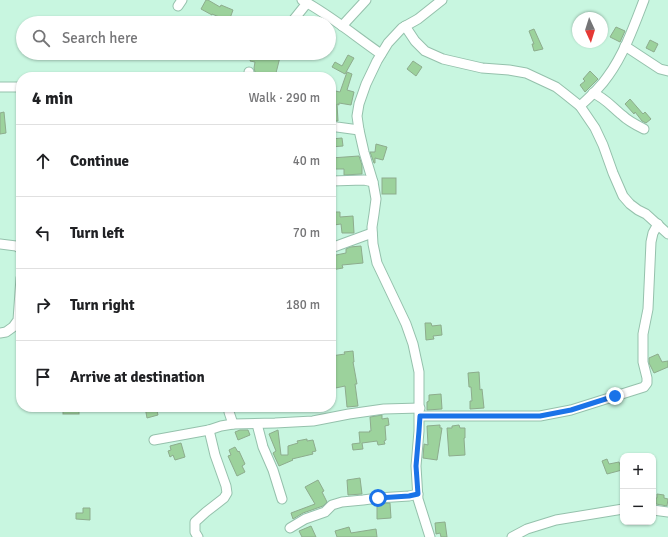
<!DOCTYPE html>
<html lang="en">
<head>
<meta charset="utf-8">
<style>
  :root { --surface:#fff; --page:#f6f6f6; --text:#202124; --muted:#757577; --line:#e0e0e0 }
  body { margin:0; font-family:Signika,sans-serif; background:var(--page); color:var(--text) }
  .controls { position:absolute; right:12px; bottom:12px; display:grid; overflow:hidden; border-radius:8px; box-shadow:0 1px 3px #0004 }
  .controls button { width:36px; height:36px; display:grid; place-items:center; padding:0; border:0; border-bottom:1px solid var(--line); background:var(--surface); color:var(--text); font:20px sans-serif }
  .compass { position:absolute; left:572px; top:12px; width:36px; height:36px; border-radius:50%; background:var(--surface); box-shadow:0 1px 3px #0004; rotate:176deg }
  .stop { position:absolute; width:12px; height:12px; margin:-9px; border:3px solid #1a73e8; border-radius:50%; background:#fff }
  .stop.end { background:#1a73e8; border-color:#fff; box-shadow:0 1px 4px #0008 }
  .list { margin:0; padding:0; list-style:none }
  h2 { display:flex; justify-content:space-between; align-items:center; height:52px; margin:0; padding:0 16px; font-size:17px }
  h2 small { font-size:13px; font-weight:400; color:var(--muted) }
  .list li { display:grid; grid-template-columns:26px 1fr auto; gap:12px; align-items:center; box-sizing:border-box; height:72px; padding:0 16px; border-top:1px solid var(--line) }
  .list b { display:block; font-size:15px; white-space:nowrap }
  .list em { font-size:13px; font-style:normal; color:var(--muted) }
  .icon { flex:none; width:22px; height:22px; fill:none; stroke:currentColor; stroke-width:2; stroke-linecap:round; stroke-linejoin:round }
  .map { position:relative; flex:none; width:668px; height:537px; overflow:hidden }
  .search { position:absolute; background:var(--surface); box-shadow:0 1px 3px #0004; left:16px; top:16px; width:320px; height:44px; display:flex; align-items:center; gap:10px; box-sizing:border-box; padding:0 14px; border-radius:22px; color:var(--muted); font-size:15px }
  .panel { position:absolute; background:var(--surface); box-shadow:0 1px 3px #0004; left:16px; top:72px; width:320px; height:340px; border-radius:16px }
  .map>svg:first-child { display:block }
  .building { fill:#9cd29c; stroke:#8dac8d }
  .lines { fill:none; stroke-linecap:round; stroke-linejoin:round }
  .minor-casing { stroke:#95c1ac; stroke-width:11 }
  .minor { stroke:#fff; stroke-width:9 }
  .route { stroke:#1a73e8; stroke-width:5 }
</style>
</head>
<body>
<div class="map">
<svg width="668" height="537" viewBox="0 0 668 537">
  <rect width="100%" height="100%" fill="#c8f6e0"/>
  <g class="building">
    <polygon points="206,0 208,0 220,7 221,5 233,10 229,21 212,14 212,15 201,9"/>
    <polygon points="616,27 625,31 620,42 610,37"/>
    <polygon points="534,29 543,49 534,51 532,44 534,44 529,31"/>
    <polygon points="650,40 658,44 654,52 646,48"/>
    <polygon points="253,53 281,53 275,77 255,77 255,72 254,68 255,62 250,61"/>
    <polygon points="348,55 354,58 345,74 332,67 335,62 342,66"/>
    <polygon points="413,61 422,67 416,76 407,69"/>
    <polygon points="590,71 598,79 585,92 580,85 585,81 583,79"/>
    <polygon points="347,72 352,74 347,90 354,92 351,105 339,103 339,105 337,104 338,121 331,120 331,90 340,92"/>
    <polygon points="630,99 643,114 645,112 651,119 646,123 642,121 635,112 634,114 625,104"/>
    <polygon points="4,112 6,133 0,134 0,113"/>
    <polygon points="342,138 343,146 331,147 331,139"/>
    <polygon points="376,144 387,147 383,160 375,158 375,163 374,163 370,152 375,152"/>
    <polygon points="359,156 362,165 362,174 344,175 344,169 331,169 331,158"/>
    <rect x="382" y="178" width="14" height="16"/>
    <polygon points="334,212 340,212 340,217 353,216 354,233 342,233 341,224 334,225"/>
    <polygon points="361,246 363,263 342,265 343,268 331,270 331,256 346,253 346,249 350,247"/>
    <polygon points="425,323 431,323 432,326 441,325 442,335 433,336 434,339 426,340"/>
    <polygon points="353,351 354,362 353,362 357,384 355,384 358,406 347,407 345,386 331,389 331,356 345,354 344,352"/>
    <polygon points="658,354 662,362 668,361 668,367 654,373 649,363 649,358"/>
    <polygon points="479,372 480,390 482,389 484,408 470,409 470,401 472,401 471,387 469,387 468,373"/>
    <polygon points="441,394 442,409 427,410 427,402 429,401 429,395"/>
    <rect x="63" y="407" width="16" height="7"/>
    <polygon points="145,407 156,407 158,415 147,418"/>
    <polygon points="382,415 382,419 388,418 389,425 385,426 386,440 384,441 385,444 378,445 377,441 362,443 363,449 353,450 352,444 360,443 359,432 370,432 369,431 371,431 370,417"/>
    <polygon points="440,425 440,428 442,428 437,460 423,458 424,444 428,445 427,426"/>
    <polygon points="459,425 460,428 465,428 465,438 464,438 465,455 449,456 447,428 452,428 452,426"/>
    <polygon points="240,430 248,430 250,435 238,440 235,432"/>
    <polygon points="278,430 281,455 288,455 288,446 298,443 297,441 307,439 307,441 313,440 316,451 312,452 313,454 292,459 293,460 279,466 273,453 276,451 269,434"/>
    <polygon points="181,443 185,457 175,460 173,455 170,457 168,451 171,450 170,446"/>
    <polygon points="235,447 238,452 239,451 245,464 242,466 245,472 237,476 228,456 231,455 229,450"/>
    <polygon points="607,459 609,464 619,462 622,470 607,474 602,461"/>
    <polygon points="360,478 362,494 348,495 347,480"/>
    <polygon points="318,480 324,491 322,492 327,502 323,506 303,513 293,519 291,513 315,504 305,487"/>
    <polygon points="657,494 664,495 664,498 668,499 667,506 656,504 656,498 657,498"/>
    <polygon points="390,503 391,518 377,519 377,504"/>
    <polygon points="83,508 90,508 90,520 76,519 76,513 83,513"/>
    <polygon points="445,522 447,537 441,537 440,533 436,534 435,523"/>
    <polygon points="311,526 316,537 302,537 299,531"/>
    <polygon points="349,527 351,533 376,529 377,537 337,537 335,531"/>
  </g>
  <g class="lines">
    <g class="minor-casing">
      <g id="minor">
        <path d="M302 0C330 15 355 36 381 54"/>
        <polyline points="178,6 182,0"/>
        <polyline points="291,23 307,3"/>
        <polyline points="342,26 366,0"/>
        <polyline points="405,26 415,41 425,51 443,59 482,68 509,70 526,73 556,87 565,94 580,106 595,128 603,145 613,173 623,196 630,204 638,210 646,214 668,234"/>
        <polyline points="625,46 660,69 668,71"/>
        <polyline points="249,77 249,72"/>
        <polyline points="0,87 21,87"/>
        <path d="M593 93C605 98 612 107 622 115 628 121 636 125 644 129"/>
        <path d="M580 106C590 97 600 88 608 76 624 54 634 26 644 0"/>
        <polyline points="331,126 337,127 359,130"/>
        <polyline points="331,181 364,180 373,182"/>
        <polyline points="0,244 16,246 21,249"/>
        <polyline points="331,248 372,233"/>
        <polyline points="0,333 6,332 13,327 18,320 21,278"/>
        <polyline points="230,407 229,412 233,424"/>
        <polyline points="420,416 540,416 571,410 644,387 647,383 647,378 643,362 643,334 648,309 651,242 653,233 658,224"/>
        <polyline points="257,424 263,447 273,470 282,499"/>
        <polyline points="154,440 209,430 221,426 233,424 275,423 313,421 349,414 384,409 420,408"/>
        <polyline points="653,510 668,512"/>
        <polyline points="290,528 305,519 325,512 332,505 342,502 363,500 378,498 409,496 418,494"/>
        <polyline points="198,537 195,532 195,522 206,512 224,498 227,493 226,486 215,455 209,430"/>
        <polyline points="430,537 418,499 416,466 419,431 419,372 413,344 406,324 377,263 373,244 372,227 374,214 376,199 373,182 364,152 359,130 357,116 359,104 366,84 377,61 388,43 402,28 418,19 442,0"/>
        <polyline points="512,537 527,529 556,520 623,509"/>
      </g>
    </g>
    <use href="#minor" class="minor"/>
  </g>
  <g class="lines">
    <polyline class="route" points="378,498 409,496 418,494 416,466 419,431 420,416 540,416 571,410 615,396"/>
  </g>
</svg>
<div class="controls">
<button>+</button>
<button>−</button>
</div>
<svg class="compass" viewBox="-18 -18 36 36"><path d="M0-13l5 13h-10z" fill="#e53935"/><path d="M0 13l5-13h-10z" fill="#757577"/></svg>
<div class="stop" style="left:378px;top:498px"></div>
<div class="stop end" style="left:615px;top:396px"></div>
<div class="search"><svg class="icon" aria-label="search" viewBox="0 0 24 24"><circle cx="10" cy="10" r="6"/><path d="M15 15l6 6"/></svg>Search here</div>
<section class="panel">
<h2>4 min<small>Walk · 290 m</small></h2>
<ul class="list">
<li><svg class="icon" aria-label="ahead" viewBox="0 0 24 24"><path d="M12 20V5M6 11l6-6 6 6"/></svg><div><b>Continue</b></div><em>40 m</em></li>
<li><svg class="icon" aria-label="left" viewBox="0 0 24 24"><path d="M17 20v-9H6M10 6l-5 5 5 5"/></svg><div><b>Turn left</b></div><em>70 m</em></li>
<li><svg class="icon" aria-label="right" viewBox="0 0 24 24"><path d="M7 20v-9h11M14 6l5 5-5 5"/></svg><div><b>Turn right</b></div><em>180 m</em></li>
<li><svg class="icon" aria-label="arrive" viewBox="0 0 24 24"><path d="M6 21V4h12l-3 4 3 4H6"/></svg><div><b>Arrive at destination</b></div></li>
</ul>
</section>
</div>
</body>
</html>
